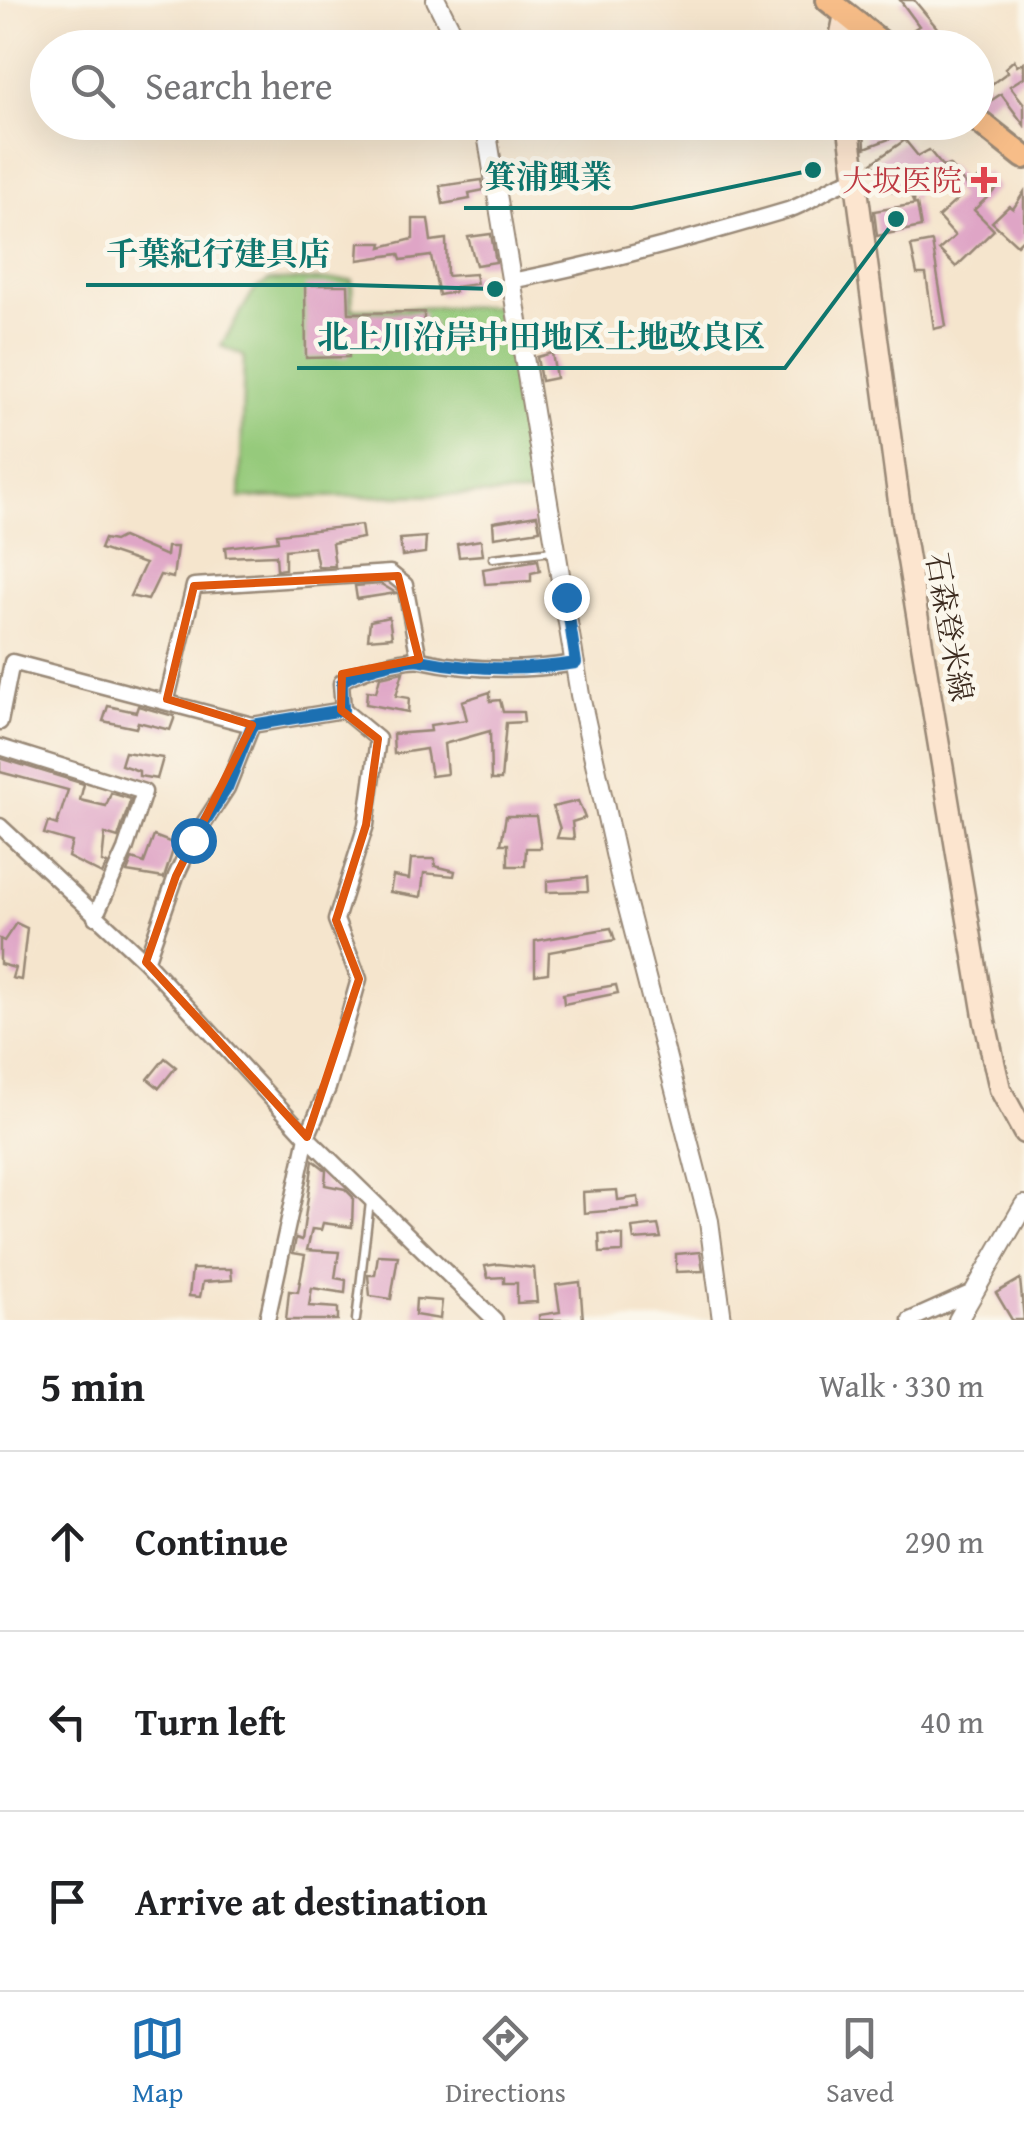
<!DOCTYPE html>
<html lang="en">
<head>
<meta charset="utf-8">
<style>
  :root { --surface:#fff; --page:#f2f2f2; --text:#202124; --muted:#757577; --line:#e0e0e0; --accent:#1f6fb2 }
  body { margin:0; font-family:"Gentium Book Plus","Noto Serif JP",serif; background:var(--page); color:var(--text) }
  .stop { position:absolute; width:30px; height:30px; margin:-22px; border:8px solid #1f6fb2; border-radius:50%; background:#fff }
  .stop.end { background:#1f6fb2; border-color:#fff; box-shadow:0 2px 10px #0008 }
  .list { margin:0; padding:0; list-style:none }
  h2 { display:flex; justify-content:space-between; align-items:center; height:130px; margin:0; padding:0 40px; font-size:42px }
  h2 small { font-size:32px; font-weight:400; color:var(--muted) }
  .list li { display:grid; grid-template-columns:65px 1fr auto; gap:30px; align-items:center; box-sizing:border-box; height:180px; padding:0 40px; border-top:2px solid var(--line) }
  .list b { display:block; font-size:38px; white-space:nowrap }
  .list em { font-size:32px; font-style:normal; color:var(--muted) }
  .icon { flex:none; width:55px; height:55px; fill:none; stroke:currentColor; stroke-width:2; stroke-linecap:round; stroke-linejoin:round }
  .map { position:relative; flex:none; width:1024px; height:1320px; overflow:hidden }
  .search { position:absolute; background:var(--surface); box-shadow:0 10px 40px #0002; left:30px; right:30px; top:30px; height:110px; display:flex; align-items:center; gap:25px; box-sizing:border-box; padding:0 35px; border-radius:55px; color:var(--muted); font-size:38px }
  .sheet { height:670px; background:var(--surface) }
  nav { display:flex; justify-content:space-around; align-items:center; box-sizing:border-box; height:140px; border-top:2px solid var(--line); background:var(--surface); font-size:28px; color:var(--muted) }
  nav a { display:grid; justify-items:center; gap:5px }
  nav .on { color:var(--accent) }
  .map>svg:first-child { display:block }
  .green { fill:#96ca7b; stroke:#687a4c; stroke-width:2.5 }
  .building { fill:#dfa5c6 }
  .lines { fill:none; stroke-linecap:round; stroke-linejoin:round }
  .service-casing { stroke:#988876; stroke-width:11 }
  .minor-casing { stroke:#988876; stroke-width:19 }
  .tertiary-casing { stroke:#988876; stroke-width:22 }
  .secondary-casing { stroke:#988876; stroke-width:25 }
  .primary-casing { stroke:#988876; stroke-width:28 }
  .service { stroke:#fff; stroke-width:6 }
  .minor { stroke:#fff; stroke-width:14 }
  .tertiary { stroke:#fff; stroke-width:18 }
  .secondary { stroke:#fce5cf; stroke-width:20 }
  .primary { stroke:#f7bd88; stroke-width:22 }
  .route { stroke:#1f6fb2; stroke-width:12 }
  .marked { fill:none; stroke:#df570d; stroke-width:8; stroke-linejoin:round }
  .health-dot { fill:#e0444e; stroke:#fbf7ec; stroke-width:4 }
  .labels { text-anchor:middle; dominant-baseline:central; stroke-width:9; stroke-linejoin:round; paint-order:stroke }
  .health-label { font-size:30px; fill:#be3a42; stroke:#fbf7ec; text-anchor:end }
  .street-label { font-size:30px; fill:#3b2a1e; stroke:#fbf7ec }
  .leader { fill:none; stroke:#0f766e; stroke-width:4 }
  .callout-dot { fill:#0f766e; stroke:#fbf7ec; stroke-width:4 }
  .callout-label { font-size:32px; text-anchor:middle; font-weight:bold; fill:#0f766e; stroke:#fbf7ec; stroke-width:9; stroke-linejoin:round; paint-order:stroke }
</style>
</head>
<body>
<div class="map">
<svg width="1024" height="1320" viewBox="0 0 1024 1320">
  <rect width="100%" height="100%" fill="#fbf7ec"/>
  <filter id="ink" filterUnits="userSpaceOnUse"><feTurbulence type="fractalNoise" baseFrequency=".01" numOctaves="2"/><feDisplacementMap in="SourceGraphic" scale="20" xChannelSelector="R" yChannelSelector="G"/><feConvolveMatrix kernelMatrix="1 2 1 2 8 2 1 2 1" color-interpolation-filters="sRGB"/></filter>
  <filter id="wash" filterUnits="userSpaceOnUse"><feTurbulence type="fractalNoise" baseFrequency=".0048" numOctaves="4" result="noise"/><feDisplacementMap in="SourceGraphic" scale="40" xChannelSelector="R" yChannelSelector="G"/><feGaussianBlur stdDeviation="2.25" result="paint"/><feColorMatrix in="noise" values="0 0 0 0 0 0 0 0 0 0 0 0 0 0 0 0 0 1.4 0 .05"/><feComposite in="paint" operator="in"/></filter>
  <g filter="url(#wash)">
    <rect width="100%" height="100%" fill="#f5e5cd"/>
    <polygon class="green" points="270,280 352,280 352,309 504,306 537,494 240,498 244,356 221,346 254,290"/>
    <g id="blocks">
      <g class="building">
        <polygon points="900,0 914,0 938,29 915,45 906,34 919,26"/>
        <polygon points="1014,60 1017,66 1024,62 1024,77 1010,86 1024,104 1024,125 1001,94 983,106 976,104 976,69 989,86 1008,72 1005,68"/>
        <polygon points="871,122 916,122 900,135 865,148 864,128"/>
        <polygon points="905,140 918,156 929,150 943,167 949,165 969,188 986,172 997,188 974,210 994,230 956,267 939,250 955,236 938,217 960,197 941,177 915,189 914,204 907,187 893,192 872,163"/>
        <polygon points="482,180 484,190 469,193 470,199 443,204 440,186"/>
        <polygon points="1024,192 1024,238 1017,245 992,222 1009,206 1013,209"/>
        <polygon points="917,204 921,227 877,236 874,211"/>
        <polygon points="413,219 428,219 431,241 446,239 447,276 475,274 477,284 454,287 455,292 439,295 431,256 401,260 399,254 358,260 359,243 382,243 381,247 413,239"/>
        <polygon points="491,234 496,262 476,265 468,237"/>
        <polygon points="932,242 946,326 934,329 926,274 917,274 911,246"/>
        <polygon points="305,285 348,285 349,313 424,312 424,322 434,322 434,333 422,333 422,346 349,348 349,357 306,358"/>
        <polygon points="552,353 556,378 541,381 537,357"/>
        <polygon points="537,515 540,530 494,537 493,522"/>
        <polygon points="361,525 363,538 332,543 335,566 318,567 314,547 285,550 285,569 277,570 276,555 226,557 225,547 278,541 277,534"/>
        <polygon points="122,537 166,556 167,547 177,547 173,578 160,575 148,600 130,596 145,564 100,549 104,539 114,541"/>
        <polygon points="426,537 425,553 402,556 400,539"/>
        <polygon points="481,540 483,555 459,557 457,544"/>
        <polygon points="538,560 540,571 531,573 531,581 485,584 483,569"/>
        <polygon points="381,584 396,593 357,599 355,586"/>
        <polygon points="389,617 392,637 368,639 370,621"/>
        <polygon points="403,672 396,696 409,698 408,712 366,704 367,691 376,692 380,677"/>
        <polygon points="490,692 490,701 500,700 503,712 523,712 524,722 506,723 501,780 491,780 490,731 444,744 447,774 431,776 426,749 394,754 393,734 431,731 430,725 467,720 462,701"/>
        <polygon points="108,706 136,712 138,706 174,716 174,719 170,730 138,722 136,728 103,721"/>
        <polygon points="125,752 163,758 157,779 139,776 139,771 121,765"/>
        <polygon points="0,758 84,784 80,800 106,806 111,793 131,799 118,838 105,834 102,862 107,864 102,874 68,857 72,842 44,834 48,822 57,825 68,790 0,772"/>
        <polygon points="578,801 585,818 572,822 574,839 557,838 560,829 553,807"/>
        <polygon points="506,816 536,816 541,848 526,848 525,866 508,866 508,844 501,844"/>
        <polygon points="154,836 175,844 164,878 127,872 132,859 144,863"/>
        <polygon points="411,859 435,859 435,866 455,871 454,876 424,873 421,897 390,892 393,876 409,879"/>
        <polygon points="587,877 588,891 547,892 547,881"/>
        <polygon points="16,923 27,928 21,980 12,978 15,968 0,964 0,939 4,941"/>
        <polygon points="611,928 615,940 549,952 548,973 535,975 535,941"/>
        <polygon points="616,985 618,993 564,1004 563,994"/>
        <polygon points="165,1058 176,1067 159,1088 148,1079"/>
        <polygon points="313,1160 326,1170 325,1185 345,1189 353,1197 352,1227 323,1223 321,1230 312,1229 307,1250 339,1252 335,1278 346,1280 345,1293 312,1288 309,1306 338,1308 338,1320 286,1320 289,1291 298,1292 305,1255 293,1253 296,1238 302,1240"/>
        <polygon points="617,1190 618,1200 638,1197 639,1208 584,1213 583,1192"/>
        <polygon points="658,1225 661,1238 634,1240 632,1228"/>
        <polygon points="599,1234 623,1235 623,1252 600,1253"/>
        <polygon points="700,1252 703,1271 676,1272 676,1254"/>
        <polygon points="378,1255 398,1256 391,1299 370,1296 368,1275 375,1275"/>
        <polygon points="499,1264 534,1268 537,1302 517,1303 517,1283 504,1283 504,1277 488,1278 485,1266"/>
        <polygon points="192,1269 231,1269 232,1280 203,1282 200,1297 189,1296"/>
        <polygon points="1020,1279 1024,1320 1012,1320 996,1293"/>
        <polygon points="580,1282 583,1320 539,1320 539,1315 560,1312 556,1285"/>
        <polygon points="416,1299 442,1301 440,1319 415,1315"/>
      </g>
    </g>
  </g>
  <g filter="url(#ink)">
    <use href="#blocks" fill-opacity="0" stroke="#988876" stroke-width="2.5"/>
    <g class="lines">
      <g class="service-casing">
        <g id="service">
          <polyline points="493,558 552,551"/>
          <polyline points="356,1320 370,1202"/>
        </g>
      </g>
      <g class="minor-casing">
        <g id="minor">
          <path d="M511 281C604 263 697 237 788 210 814 202 830 183 857 179"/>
          <polyline points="167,699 194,586 390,573 405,585 419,659"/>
          <path d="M343 710 341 683C348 672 407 657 421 660 470 671 525 671 576 663"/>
          <polyline points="0,722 12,662 252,725 343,710 378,739 366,825 336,920 359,979 328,1088 307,1137 267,1320"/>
          <polyline points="0,747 144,792 125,850 95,917"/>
          <polyline points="0,826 146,962 307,1137 495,1320"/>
          <polyline points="146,962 176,876 193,840 227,788 252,725"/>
          <polyline points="910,1320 975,1291"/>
        </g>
      </g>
      <g class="tertiary-casing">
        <g id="tertiary">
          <polyline points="436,0 460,48"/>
          <polyline points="485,122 580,695 622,885 709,1221 722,1320"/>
          <polyline points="958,1320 1024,1205"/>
        </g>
      </g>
      <g class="secondary-casing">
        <g id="secondary">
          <polyline points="838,48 845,14"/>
          <polyline points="848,122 902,524 985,1022 1000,1089 1024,1133"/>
        </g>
      </g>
      <g class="primary-casing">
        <g id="primary">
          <polyline points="828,0 888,48"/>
          <polyline points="976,119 1024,157"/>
        </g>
      </g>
      <use href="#service" class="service"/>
      <use href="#minor" class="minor"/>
      <use href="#tertiary" class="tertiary"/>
      <use href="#secondary" class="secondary"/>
      <use href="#primary" class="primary"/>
    </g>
  </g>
  <g class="lines" filter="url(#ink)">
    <path class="route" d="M193 840 227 788 252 725 343 710 342 683C348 672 407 657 421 660 471 670 525 671 576 663L566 597"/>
  </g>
  <path class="marked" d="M398 576 419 659 342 674 341 710 378 739 366 825 336 920 359 979 307 1137 146 962 176 876 252 725 167 699 194 586Z"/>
  <path class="health-dot" d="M979 165h10v10h10v10h-10v10h-10v-10h-10v-10h10z"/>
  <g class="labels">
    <g class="health-label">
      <text x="962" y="180">大坂医院</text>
    </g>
    <g class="street-label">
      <text transform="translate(950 627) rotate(80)">石森登米線</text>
    </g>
  </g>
  <path class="leader" d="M813 170L632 208H464M495 289L350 285H86M896 219L785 368H297"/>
  <g class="callout-dot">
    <circle cx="813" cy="170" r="10"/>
    <circle cx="495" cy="289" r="10"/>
    <circle cx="896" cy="219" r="10"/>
  </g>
  <g class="callout-label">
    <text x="548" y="188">箕浦興業</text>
    <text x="218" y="265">千葉紀行建具店</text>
    <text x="541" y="348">北上川沿岸中田地区土地改良区</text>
  </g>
</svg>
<div class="stop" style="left:193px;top:840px"></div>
<div class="stop end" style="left:566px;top:597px"></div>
<div class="search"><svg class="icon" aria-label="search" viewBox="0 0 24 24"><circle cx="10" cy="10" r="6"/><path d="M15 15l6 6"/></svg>Search here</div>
</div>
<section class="sheet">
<h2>5 min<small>Walk · 330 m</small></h2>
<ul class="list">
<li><svg class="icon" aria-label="ahead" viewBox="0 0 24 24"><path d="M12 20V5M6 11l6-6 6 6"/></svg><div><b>Continue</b></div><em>290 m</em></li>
<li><svg class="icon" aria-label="left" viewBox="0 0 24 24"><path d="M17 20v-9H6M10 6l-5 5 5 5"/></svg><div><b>Turn left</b></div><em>40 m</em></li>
<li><svg class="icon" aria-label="arrive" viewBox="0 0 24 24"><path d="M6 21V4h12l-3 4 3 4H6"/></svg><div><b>Arrive at destination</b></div></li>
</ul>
</section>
<nav>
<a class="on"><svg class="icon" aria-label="map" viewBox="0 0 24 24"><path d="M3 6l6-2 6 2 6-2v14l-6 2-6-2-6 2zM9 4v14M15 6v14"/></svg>Map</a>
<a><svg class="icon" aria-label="directions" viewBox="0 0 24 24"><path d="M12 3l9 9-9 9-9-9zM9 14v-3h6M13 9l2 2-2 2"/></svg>Directions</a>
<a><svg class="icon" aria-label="saved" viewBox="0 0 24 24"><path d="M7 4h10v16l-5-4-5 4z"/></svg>Saved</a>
</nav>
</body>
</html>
